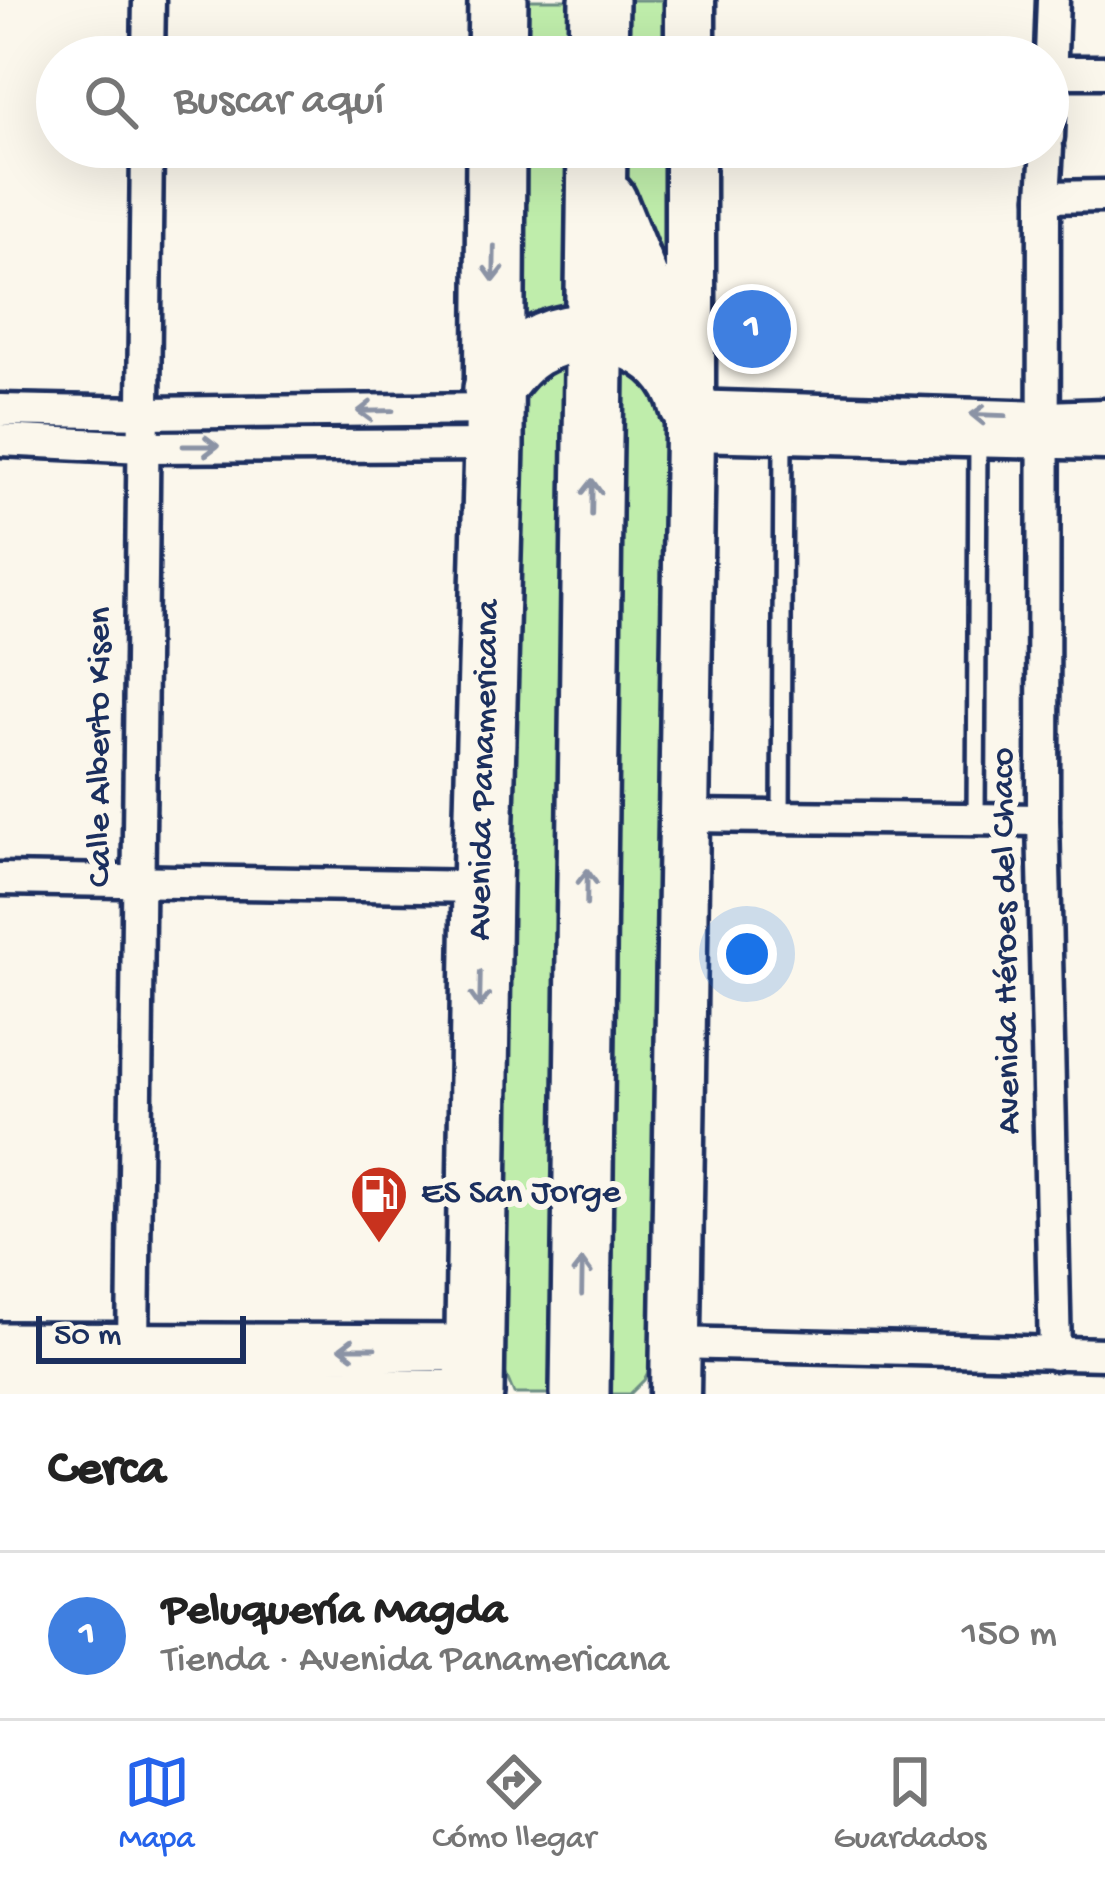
<!DOCTYPE html>
<html lang="es">
<head>
<meta charset="utf-8">
<style>
  :root { --surface:#fff; --page:#f6f6f6; --text:#222; --muted:#767676; --line:#e0e0e0; --accent:#2563eb }
  body { margin:0; font-family:"Gochi Hand",sans-serif; background:var(--page); color:var(--text) }
  .scale { position:absolute; left:36px; bottom:30px; width:210px; box-sizing:border-box; padding-left:12px; border:6px solid #1b2f5e; border-top:0; font-size:33px; line-height:42px; white-space:nowrap; color:#1b2f5e; -webkit-text-stroke:9px #fbf7ec; paint-order:stroke }
  .you { position:absolute; left:747px; top:954px; width:42px; height:42px; margin:-30px; border:9px solid #fff; border-radius:50%; background:#1a73e8; box-shadow:0 0 0 18px #1a73e833 }
  .badge { display:grid; place-items:center; width:78px; height:78px; border-radius:50%; background:var(--accent); color:#fff; font-size:39px; font-weight:700 }
  .pin { position:absolute; translate:-50% -50%; border:6px solid #fff; box-shadow:0 3px 12px #0006 }
  .list { margin:0; padding:0; list-style:none }
  h2 { display:flex; justify-content:space-between; align-items:center; height:156px; margin:0; padding:0 48px; font-size:51px }
  h2 small { font-size:39px; font-weight:400; color:var(--muted) }
  .list li { display:grid; grid-template-columns:78px 1fr auto; gap:36px; align-items:center; box-sizing:border-box; height:168px; padding:0 48px; border-top:3px solid var(--line) }
  .list b { display:block; font-size:45px; white-space:nowrap }
  .list p { margin:0; font-size:39px; white-space:nowrap; color:var(--muted) }
  .list em { font-size:39px; font-style:normal; color:var(--muted) }
  .icon { flex:none; width:66px; height:66px; fill:none; stroke:currentColor; stroke-width:2; stroke-linecap:round; stroke-linejoin:round }
  .map { position:relative; flex:none; width:1105px; height:1394px; overflow:hidden }
  .search { position:absolute; background:var(--surface); box-shadow:0 12px 48px #0002; left:36px; right:36px; top:36px; height:132px; display:flex; align-items:center; gap:30px; box-sizing:border-box; padding:0 42px; border-radius:66px; color:var(--muted); font-size:45px }
  .sheet { height:324px; background:var(--surface) }
  nav { display:flex; justify-content:space-around; align-items:center; box-sizing:border-box; height:168px; border-top:3px solid var(--line); background:var(--surface); font-size:33px; color:var(--muted) }
  nav a { display:grid; justify-items:center; gap:6px }
  nav .on { color:var(--accent) }
  .map>svg:first-child { display:block }
  .green { fill:#bfedab; stroke:#6d8e84; stroke-width:3 }
  .lines { fill:none; stroke-linecap:round; stroke-linejoin:round }
  .lane-casing { stroke:#1b2f5e; stroke-width:24 }
  .street-casing { stroke:#1b2f5e; stroke-width:39 }
  .secondary-casing { stroke:#1b2f5e; stroke-width:54 }
  .primary-casing { stroke:#1b2f5e; stroke-width:57 }
  .highway-casing { stroke:#1b2f5e; stroke-width:66 }
  .lane { stroke:#fbf7ec; stroke-width:15 }
  .street { stroke:#fbf7ec; stroke-width:30 }
  .secondary { stroke:#fbf7ec; stroke-width:45 }
  .primary { stroke:#fbf7ec; stroke-width:48 }
  .highway { stroke:#fbf7ec; stroke-width:57 }
  .oneway { stroke:#8b93a5 }
  .labels { text-anchor:middle; dominant-baseline:central; stroke-width:12; stroke-linejoin:round; paint-order:stroke }
  .street-label { font-size:36px; fill:#1b2f5e; stroke:#fbf7ec }
  .poi-label { font-size:36px; fill:#1b2f5e; stroke:#fbf7ec; text-anchor:start }
</style>
</head>
<body>
<div class="map">
<svg width="1105" height="1394" viewBox="0 0 1105 1394">
  <rect width="100%" height="100%" fill="#fbf7ec"/>
  <filter id="ink" filterUnits="userSpaceOnUse"><feTurbulence type="fractalNoise" baseFrequency=".00833" numOctaves="2"/><feDisplacementMap in="SourceGraphic" scale="24" xChannelSelector="R" yChannelSelector="G"/><feConvolveMatrix kernelMatrix="1 2 1 2 8 2 1 2 1" color-interpolation-filters="sRGB"/></filter>
  <g filter="url(#ink)">
    <g class="green">
      <polygon points="515,0 577,0 577,57 514,57"/>
      <polygon points="616,0 673,0 671,57 615,57"/>
      <polygon points="513,147 575,147 573,307 516,337"/>
      <polygon points="613,147 670,147 667,298"/>
      <polygon points="568,353 555,1394 514,1394 497,1353 514,397"/>
      <polygon points="616,357 668,401 660,1349 644,1380 630,1394 601,1394"/>
    </g>
    <g class="lines">
      <g class="lane-casing">
        <g id="lane">
          <polyline points="781,817 783,438"/>
          <polyline points="976,820 978,442"/>
        </g>
      </g>
      <g class="street-casing">
        <g id="street">
          <polyline points="148,57 149,0"/>
          <polyline points="1052,72 1105,72"/>
          <polyline points="1048,137 1053,0"/>
          <polyline points="1047,147 1044,197 1043,820 1055,1354"/>
          <polyline points="1044,197 1105,196"/>
          <polyline points="689,406 1046,417 1105,415"/>
          <polyline points="0,410 145,413 492,409"/>
          <polyline points="690,435 1105,444"/>
          <polyline points="0,440 143,447 494,445"/>
          <polyline points="685,816 1043,820"/>
          <polyline points="0,879 482,887"/>
          <polyline points="675,1343 1105,1354"/>
          <polyline points="133,1348 147,147"/>
        </g>
      </g>
      <g class="secondary-casing">
        <g id="secondary">
          <polyline points="0,1346 474,1348"/>
          <polyline points="0,1386 474,1394"/>
        </g>
      </g>
      <g class="primary-casing">
        <g id="primary">
          <polyline points="690,57 690,0"/>
          <polyline points="675,1394 690,435 690,147"/>
        </g>
      </g>
      <g class="highway-casing">
        <g id="highway">
          <polyline points="497,57 498,0"/>
          <polyline points="598,57 599,0"/>
          <polyline points="607,201 678,377"/>
          <path d="M493 389C505 374 516 358 533 348 590 314 673 339 689 406"/>
          <path id="s1" d="M474 1394 482 887 494 445 496 147"/>
          <polyline points="580,1394 597,147"/>
        </g>
      </g>
      <use href="#lane" class="lane"/>
      <use href="#street" class="street"/>
      <use href="#secondary" class="secondary"/>
      <use href="#primary" class="primary"/>
      <use href="#highway" class="highway"/>
    </g>
    <defs><path id="oneway-shaft" d="M-6 0H5M1.5-3L5.5 0L1.5 3" fill="none" stroke-width="1.6" stroke-linecap="round" stroke-linejoin="round" transform="scale(3)"/></defs>
    <g class="oneway">
      <use href="#oneway-shaft" transform="translate(494 264) rotate(91)"/>
      <use href="#oneway-shaft" transform="translate(375 411) rotate(179)"/>
      <use href="#oneway-shaft" transform="translate(988 415) rotate(-178)"/>
      <use href="#oneway-shaft" transform="translate(201 446)"/>
      <use href="#oneway-shaft" transform="translate(592 497) rotate(-89)"/>
      <use href="#oneway-shaft" transform="translate(587 887) rotate(-89)"/>
      <use href="#oneway-shaft" transform="translate(480 990) rotate(91)"/>
      <use href="#oneway-shaft" transform="translate(582 1277) rotate(-89)"/>
      <use href="#oneway-shaft" transform="translate(357 1348) rotate(180)"/>
    </g>
  </g>
  <defs>
    <g id="fuel-pin" transform="scale(3)"><path d="M0 17L-7.5 6A9.5 9.5 0 1 1 7.5 6Z" fill="#c8321e" stroke="#fbf7ec"/><path d="M-5.5-6h7V0h2V4h1.3V-2.5L3-4.5l.8-.8L6-3V5H2.5V1h-1V6h-7ZM-4.2-4.7v3.2H.2V-4.7Z" fill="#fff"/></g>
  </defs>
  <g fill-rule="evenodd">
    <use href="#fuel-pin" x="379" y="1194"/>
  </g>
  <g class="labels">
    <g class="street-label">
      <text transform="translate(101 747) rotate(-90)">Calle Alberto Kisen</text>
      <text stroke="none"><textPath href="#s1" startOffset="624">Avenida Panamericana</textPath></text>
      <text transform="translate(1008 941) rotate(-91)">Avenida Héroes del Chaco</text>
    </g>
    <g class="poi-label">
      <text x="421" y="1194">ES San Jorge</text>
    </g>
  </g>
</svg>
<div class="scale">50 m</div>
<div class="you"></div>
<div class="pin badge" style="left:752px;top:329px;background:#3f7fe0">1</div>
<div class="search"><svg class="icon" aria-label="search" viewBox="0 0 24 24"><circle cx="10" cy="10" r="6"/><path d="M15 15l6 6"/></svg>Buscar aquí</div>
</div>
<section class="sheet">
<h2>Cerca<small></small></h2>
<ul class="list">
<li><span class="badge" style="background:#3f7fe0">1</span><div><b>Peluquería Magda</b><p>Tienda · Avenida Panamericana</p></div><em>150 m</em></li>
</ul>
</section>
<nav>
<a class="on"><svg class="icon" aria-label="map" viewBox="0 0 24 24"><path d="M3 6l6-2 6 2 6-2v14l-6 2-6-2-6 2zM9 4v14M15 6v14"/></svg>Mapa</a>
<a><svg class="icon" aria-label="directions" viewBox="0 0 24 24"><path d="M12 3l9 9-9 9-9-9zM9 14v-3h6M13 9l2 2-2 2"/></svg>Cómo llegar</a>
<a><svg class="icon" aria-label="saved" viewBox="0 0 24 24"><path d="M7 4h10v16l-5-4-5 4z"/></svg>Guardados</a>
</nav>
</body>
</html>
